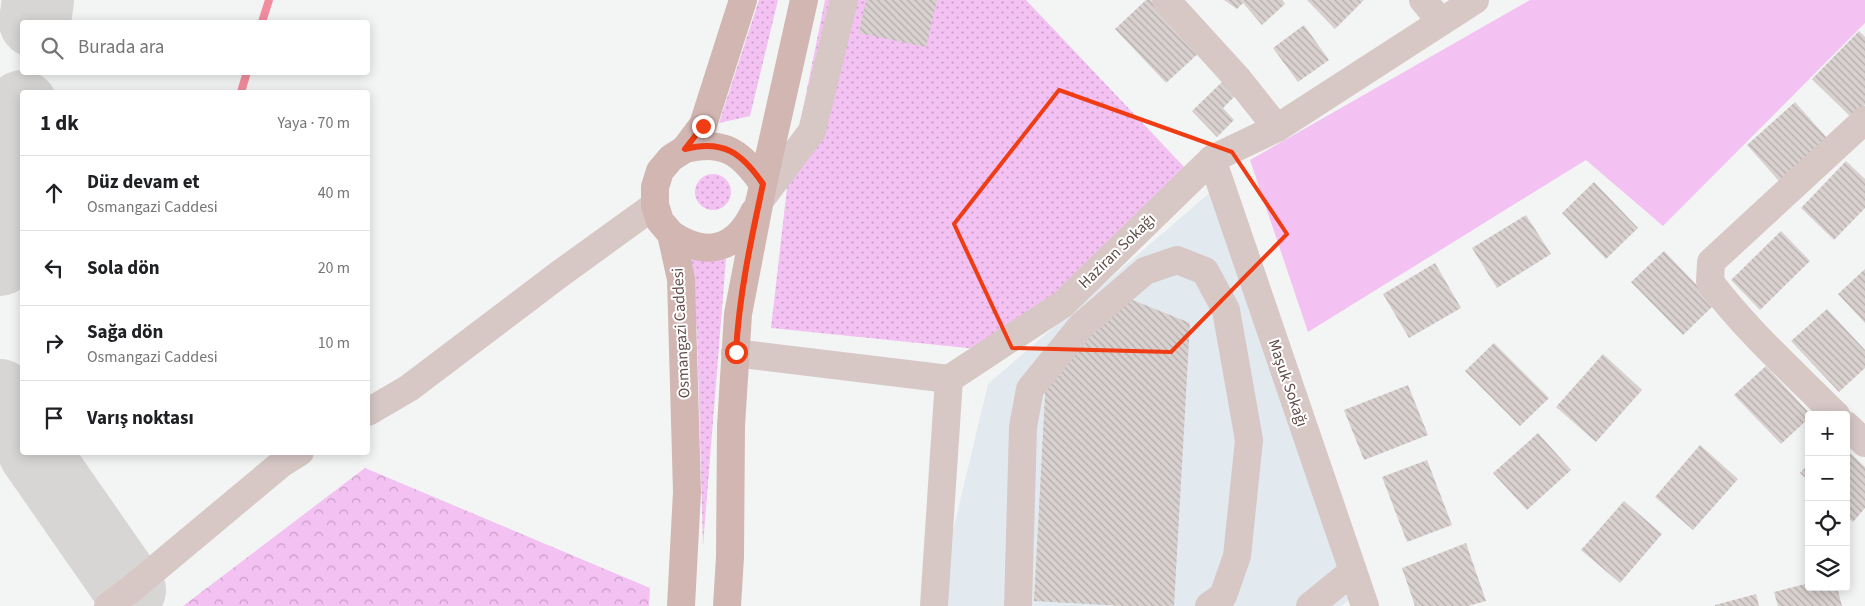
<!DOCTYPE html>
<html lang="tr">
<head>
<meta charset="utf-8">
<style>
  :root { --surface:#fff; --page:#f2f2f2; --text:#202124; --muted:#757577; --line:#e0e0e0 }
  body { margin:0; font-family:"Source Sans 3",sans-serif; background:var(--page); color:var(--text) }
  .controls { position:absolute; right:15px; bottom:15px; display:grid; overflow:hidden; border-radius:5px; box-shadow:0 2px 12px #0003 }
  .controls button { width:45px; height:45px; display:grid; place-items:center; padding:0; border:0; border-bottom:1px solid var(--line); background:var(--surface); color:var(--text); font:25px sans-serif }
  .stop { position:absolute; width:15px; height:15px; margin:-11px; border:4px solid #ef3c13; border-radius:50%; background:#fff }
  .stop.end { background:#ef3c13; border-color:#fff; box-shadow:0 1px 5px #0008 }
  .list { margin:0; padding:0; list-style:none }
  h2 { display:flex; justify-content:space-between; align-items:center; height:65px; margin:0; padding:0 20px; font-size:21px }
  h2 small { font-size:16px; font-weight:400; color:var(--muted) }
  .list li { display:grid; grid-template-columns:32px 1fr auto; gap:15px; align-items:center; box-sizing:border-box; height:75px; padding:0 20px; border-top:1px solid var(--line) }
  .list b { display:block; font-size:19px; white-space:nowrap }
  .list p { margin:0; font-size:16px; white-space:nowrap; color:var(--muted) }
  .list em { font-size:16px; font-style:normal; color:var(--muted) }
  .icon { flex:none; width:28px; height:28px; fill:none; stroke:currentColor; stroke-width:2; stroke-linecap:round; stroke-linejoin:round }
  .map { position:relative; flex:none; width:1865px; height:606px; overflow:hidden }
  .search { position:absolute; background:var(--surface); box-shadow:0 2px 12px #0003; left:20px; top:20px; width:350px; height:55px; display:flex; align-items:center; gap:12px; box-sizing:border-box; padding:0 18px; border-radius:5px; color:var(--muted); font-size:19px }
  .panel { position:absolute; background:var(--surface); box-shadow:0 2px 12px #0003; left:20px; top:90px; width:350px; height:365px; border-radius:5px }
  .map>svg:first-child { display:block }
  .commercial { fill:#e3eaef }
  .grass { fill:url(#grass-dots) }
  .forest { fill:url(#forest-crowns) }
  .park { fill:#f3c1f2 }
  .lines { fill:none; stroke-linecap:round; stroke-linejoin:round }
  .stream { stroke:#f18d9d; stroke-width:8 }
  .taxiway { stroke:#d8d6d4; stroke-width:72 }
  .building { fill:url(#building-back-hatch) }
  .minor { stroke:#d7c8c6; stroke-width:28 }
  .major { stroke:#d2b6b2; stroke-width:28 }
  .route { stroke:#ef3c13; stroke-width:6 }
  .marked { fill:none; stroke:#ef3c13; stroke-width:4; stroke-linejoin:round }
  .labels { text-anchor:middle; dominant-baseline:central; stroke-width:4; stroke-linejoin:round; paint-order:stroke }
  .street-label { font-size:16px; fill:#624c49; stroke:#fff }
</style>
</head>
<body>
<div class="map">
<svg width="1865" height="606" viewBox="0 0 1865 606">
  <defs>
    <pattern id="grass-dots" width="8" height="8" patternUnits="userSpaceOnUse" patternTransform="scale(1.25)"><rect width="8" height="8" fill="#f3c1f2"/><path d="M2 2h.1M6 6h.1" fill="none" stroke="#c89fc6" stroke-width="1.8" stroke-linecap="round"/></pattern>
    <pattern id="forest-crowns" width="20" height="18" patternUnits="userSpaceOnUse" patternTransform="scale(1.25)"><rect width="20" height="18" fill="#f3c1f2"/><path d="M2 6a3 3 0 1 1 6 0M12 15a3 3 0 1 1 6 0" fill="none" stroke="#c89fc6"/></pattern>
    <pattern id="building-back-hatch" width="6" height="6" patternUnits="userSpaceOnUse" patternTransform="scale(1.25)"><rect width="6" height="6" fill="#d8d1cf"/><path d="M-1 5l2 2M0 0l6 6M5-1l2 2" fill="none" stroke="#b3acaa"/></pattern>
  </defs>
  <rect width="100%" height="100%" fill="#f3f5f4"/>
  <polygon class="commercial" points="1215,188 1348,601 1341,606 935,606 988,384"/>
  <g class="grass">
    <polygon points="759,0 778,0 750,116 719,123"/>
    <polygon points="825,0 1026,0 1187,170 997,351 771,328 787,188"/>
    <circle cx="713" cy="192" r="18"/>
    <polygon points="686,258 726,259 703,546 697,330"/>
  </g>
  <polygon class="forest" points="365,468 650,588 649,606 183,606"/>
  <polygon class="park" points="1530,0 1865,0 1865,23 1663,226 1586,160 1308,332 1250,160"/>
  <g class="lines">
    <g class="stream">
      <polyline points="262,22 269,0"/>
      <polyline points="241,92 247,72"/>
      <polyline points="0,451 22,424"/>
    </g>
    <g class="taxiway">
      <polyline points="35,22 38,0"/>
      <polyline points="0,260 22,106"/>
      <polyline points="0,395 22,435"/>
      <polyline points="34,452 130,590"/>
    </g>
  </g>
  <g class="building">
    <polygon points="866,0 937,0 926,47 859,33"/>
    <polygon points="1146,0 1151,0 1200,52 1166,83 1115,29"/>
    <polygon points="1224,0 1282,0 1285,4 1262,25 1243,3 1237,9"/>
    <polygon points="1307,0 1364,0 1335,29"/>
    <polygon points="1304,25 1329,60 1298,82 1273,48"/>
    <polygon points="1859,31 1865,37 1865,105 1852,118 1812,79"/>
    <polygon points="1223,81 1236,95 1223,108 1234,120 1217,137 1192,111"/>
    <polygon points="1795,102 1828,139 1780,182 1747,145"/>
    <polygon points="1846,161 1865,179 1865,208 1834,240 1801,208"/>
    <polygon points="1594,182 1638,228 1606,259 1562,213"/>
    <polygon points="1526,215 1551,254 1497,288 1472,248"/>
    <polygon points="1781,231 1810,261 1760,310 1731,280"/>
    <polygon points="1664,251 1715,304 1683,335 1631,282"/>
    <polygon points="1435,263 1461,308 1409,338 1383,294"/>
    <polygon points="1865,269 1865,323 1838,294"/>
    <polygon points="1125,297 1190,323 1174,606 1124,606 1034,601 1046,377"/>
    <polygon points="1827,309 1865,350 1865,368 1839,392 1791,341"/>
    <polygon points="1494,343 1549,398 1520,426 1465,371"/>
    <polygon points="1603,354 1642,390 1596,442 1556,407"/>
    <polygon points="1766,366 1811,415 1809,415 1809,418 1781,444 1734,395"/>
    <polygon points="1408,385 1428,435 1364,460 1344,410"/>
    <polygon points="1538,433 1571,470 1527,510 1493,473"/>
    <polygon points="1700,445 1738,479 1693,530 1655,497"/>
    <polygon points="1846,449 1865,467 1865,508 1853,522 1846,516"/>
    <polygon points="1427,460 1452,525 1407,542 1382,477"/>
    <polygon points="1809,463 1809,481 1800,473"/>
    <polygon points="1624,501 1662,534 1620,583 1581,550"/>
    <polygon points="1466,543 1486,601 1468,606 1415,606 1402,568"/>
    <polygon points="1809,583 1809,587 1837,587 1842,606 1778,606 1774,592"/>
    <polygon points="1756,594 1759,606 1715,606 1715,605"/>
  </g>
  <g class="lines">
    <g class="minor">
      <polyline points="1166,0 1238,79 1277,128"/>
      <polyline points="1423,0 1441,22"/>
      <polyline points="1212,159 1365,606"/>
      <polyline points="759,202 812,131 844,0"/>
      <polyline points="735,353 949,379"/>
      <polyline points="368,412 409,388 561,273 655,205"/>
      <path d="M1836 415C1793 372 1747 331 1710 282L1711 262 1865 120"/>
      <polyline points="1846,425 1865,443"/>
      <polyline points="108,606 130,590 281,464 300,452"/>
      <polyline points="934,606 949,379 1063,304 1212,159 1277,128 1475,0"/>
      <polyline points="1018,606 1023,427 1030,389 1081,326 1145,271 1177,260 1205,271 1226,310 1249,440 1237,556 1223,596 1209,606"/>
      <polyline points="1310,606 1353,571"/>
    </g>
    <g class="major">
      <path d="M685 149C723 139 742 153 763 184"/>
      <path d="M671 234C706 258 736 250 754 212"/>
      <polyline points="681,606 687,492 681,279 671,234 660,221 655,205 655,187 660,171 671,158 685,149 703,125 743,0"/>
      <polyline points="727,606 730,557 731,426 738,314 763,184 804,0"/>
    </g>
  </g>
  <g class="lines">
    <path class="route" d="M703 126 685 149C723 139 742 153 763 184 751 240 739 295 736 352"/>
  </g>
  <path class="marked" d="M1059 90 1232 152 1287 234 1171 352 1012 348 954 224Z"/>
  <g class="labels">
    <g class="street-label">
      <text transform="translate(1117 251) rotate(-44)">Haziran Sokağı</text>
      <text transform="translate(681 333) rotate(-93)">Osmangazi Caddesi</text>
      <text transform="translate(1288 383) rotate(71)">Maşuk Sokağı</text>
    </g>
  </g>
</svg>
<div class="controls">
<button>+</button>
<button>−</button>
<button><svg class="icon" aria-label="locate" viewBox="0 0 24 24"><circle cx="12" cy="12" r="6"/><path d="M12 2v4M12 18v4M2 12h4M18 12h4"/></svg></button>
<button><svg class="icon" aria-label="layers" viewBox="0 0 24 24"><path d="M12 4l9 5-9 5-9-5zM3 14l9 5 9-5"/></svg></button>
</div>
<div class="stop" style="left:736px;top:352px"></div>
<div class="stop end" style="left:703px;top:126px"></div>
<div class="search"><svg class="icon" aria-label="search" viewBox="0 0 24 24"><circle cx="10" cy="10" r="6"/><path d="M15 15l6 6"/></svg>Burada ara</div>
<section class="panel">
<h2>1 dk<small>Yaya · 70 m</small></h2>
<ul class="list">
<li><svg class="icon" aria-label="ahead" viewBox="0 0 24 24"><path d="M12 20V5M6 11l6-6 6 6"/></svg><div><b>Düz devam et</b><p>Osmangazi Caddesi</p></div><em>40 m</em></li>
<li><svg class="icon" aria-label="left" viewBox="0 0 24 24"><path d="M17 20v-9H6M10 6l-5 5 5 5"/></svg><div><b>Sola dön</b></div><em>20 m</em></li>
<li><svg class="icon" aria-label="right" viewBox="0 0 24 24"><path d="M7 20v-9h11M14 6l5 5-5 5"/></svg><div><b>Sağa dön</b><p>Osmangazi Caddesi</p></div><em>10 m</em></li>
<li><svg class="icon" aria-label="arrive" viewBox="0 0 24 24"><path d="M6 21V4h12l-3 4 3 4H6"/></svg><div><b>Varış noktası</b></div></li>
</ul>
</section>
</div>
</body>
</html>
